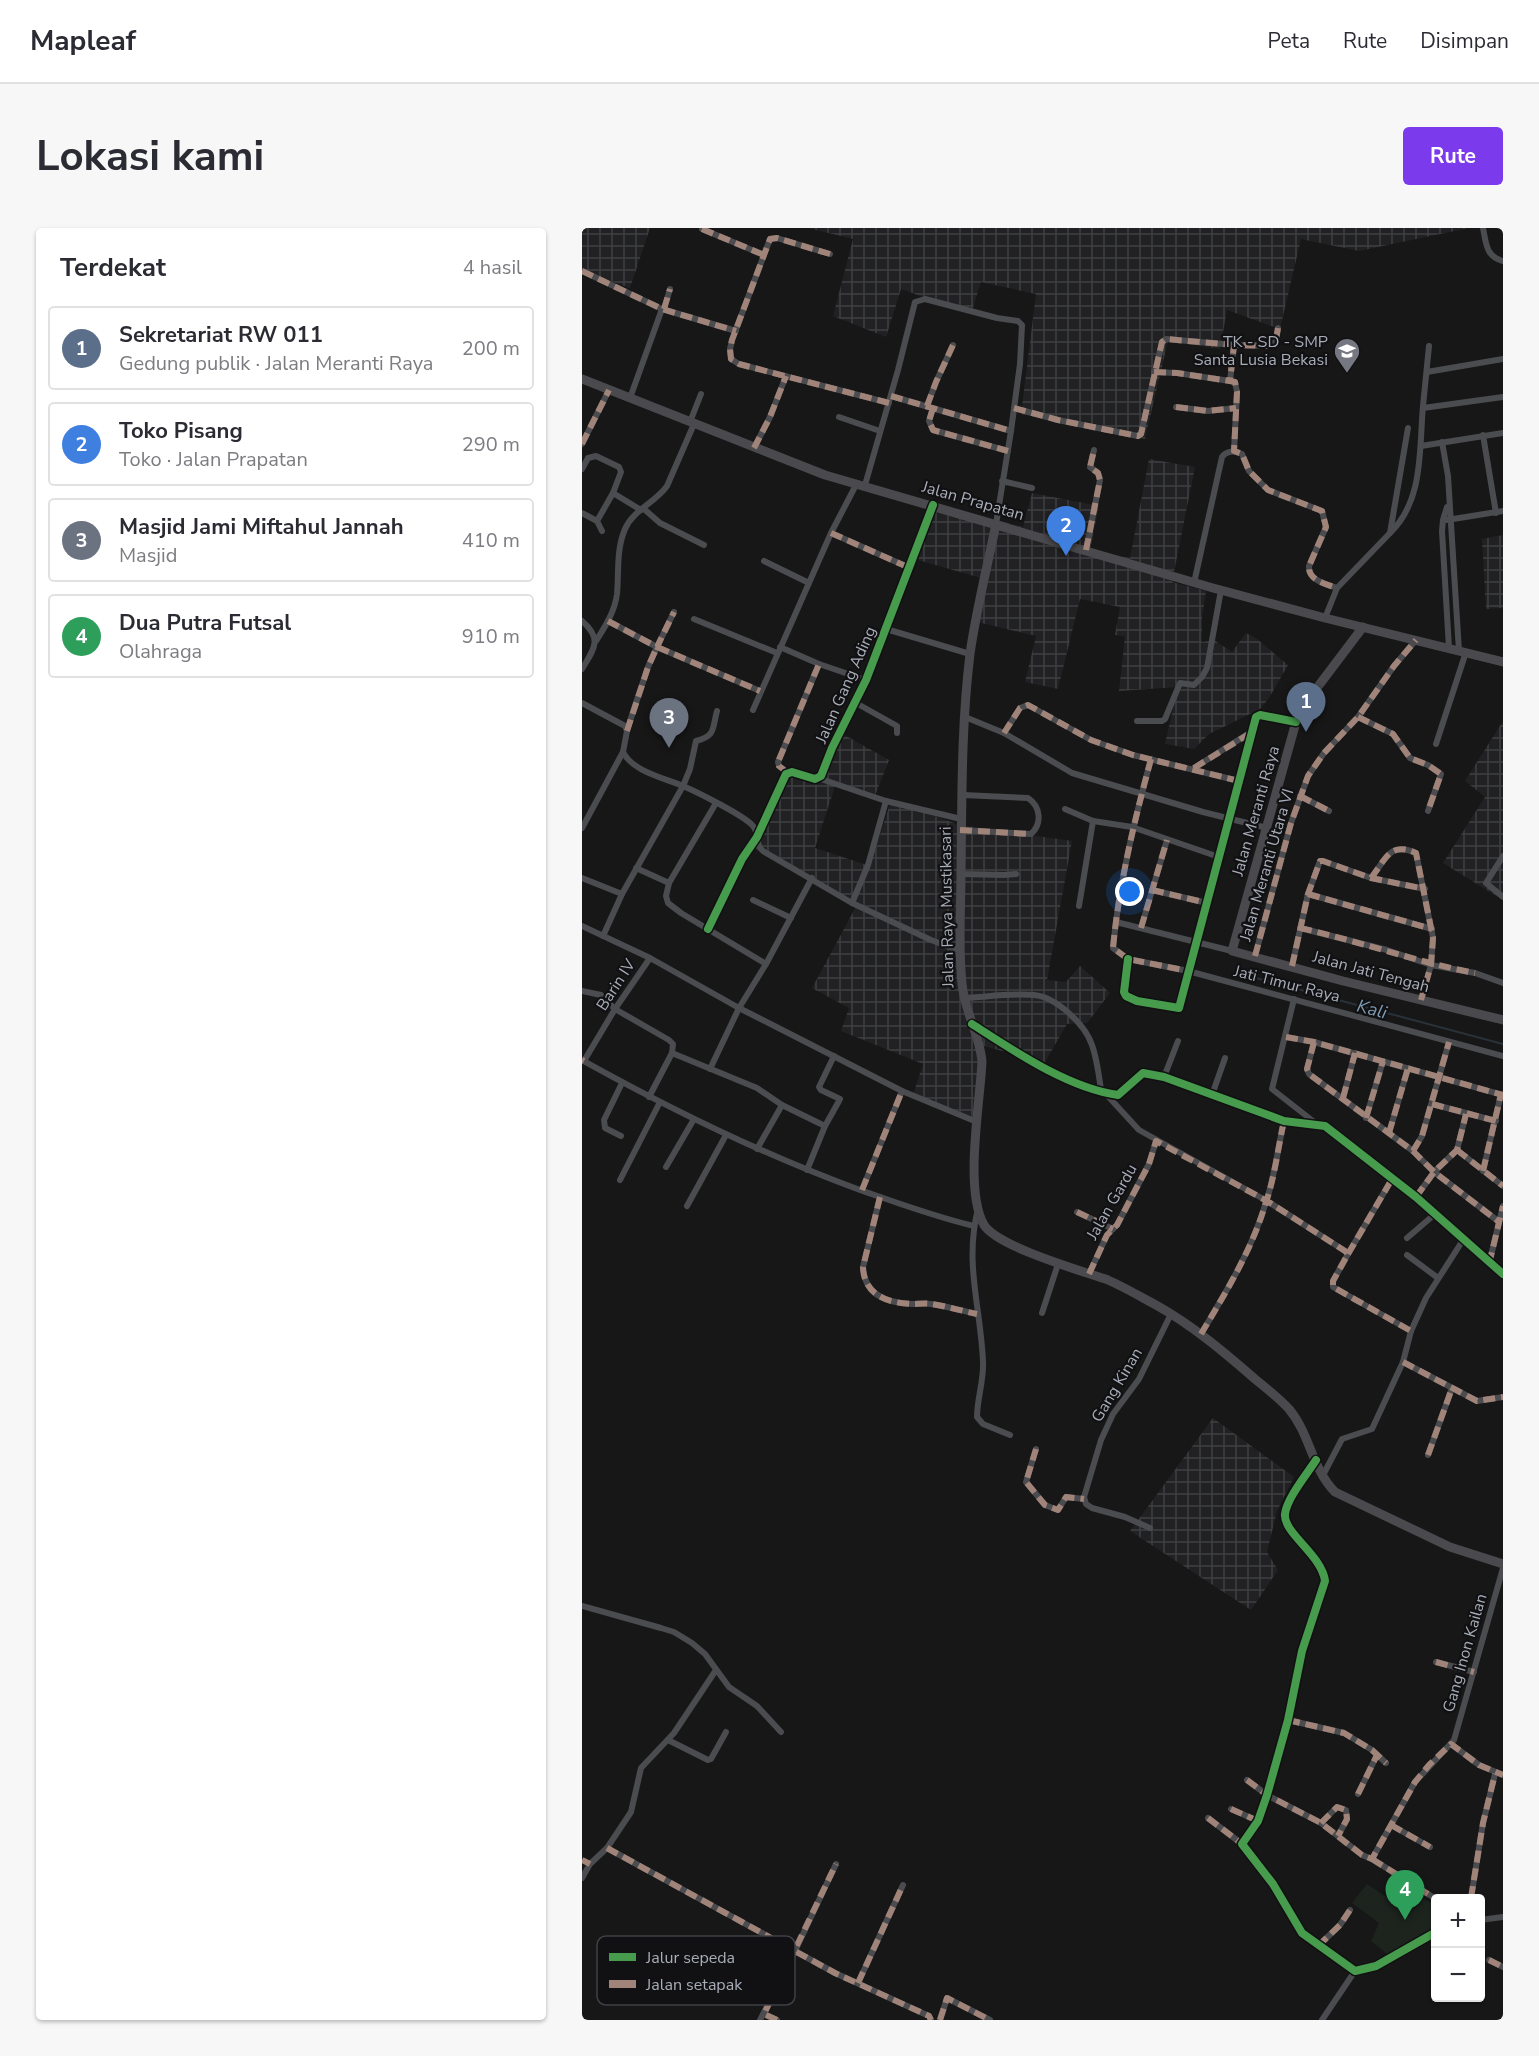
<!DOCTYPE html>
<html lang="id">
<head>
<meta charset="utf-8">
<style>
  :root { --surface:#fff; --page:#f7f7f7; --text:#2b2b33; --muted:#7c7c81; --line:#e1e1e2; --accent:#7c3aed }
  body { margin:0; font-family:"Nunito Sans",sans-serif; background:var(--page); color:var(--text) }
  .controls { position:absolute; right:18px; bottom:18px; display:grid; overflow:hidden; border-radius:6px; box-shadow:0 2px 4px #0004 }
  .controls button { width:54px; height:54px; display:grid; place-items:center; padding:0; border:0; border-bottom:2px solid var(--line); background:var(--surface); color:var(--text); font:30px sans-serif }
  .you { position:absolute; left:548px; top:664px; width:21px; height:21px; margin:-15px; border:4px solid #fff; border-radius:50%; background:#1a73e8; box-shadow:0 0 0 9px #1a73e833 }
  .badge { display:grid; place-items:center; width:39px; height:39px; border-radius:50%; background:var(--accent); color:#fff; font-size:20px; font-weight:700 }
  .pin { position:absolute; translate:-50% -50px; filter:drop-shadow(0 2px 3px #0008) }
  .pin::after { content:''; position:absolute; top:32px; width:21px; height:18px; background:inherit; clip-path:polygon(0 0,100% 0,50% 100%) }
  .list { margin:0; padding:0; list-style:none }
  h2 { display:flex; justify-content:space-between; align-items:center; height:78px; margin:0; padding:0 24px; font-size:26px }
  h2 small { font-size:20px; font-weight:400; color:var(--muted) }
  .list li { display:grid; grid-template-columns:39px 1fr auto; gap:18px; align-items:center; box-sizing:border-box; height:84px; margin:0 12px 12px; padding:0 12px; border:2px solid var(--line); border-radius:6px }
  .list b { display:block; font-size:22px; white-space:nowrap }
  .list p { margin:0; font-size:20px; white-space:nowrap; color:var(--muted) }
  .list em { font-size:20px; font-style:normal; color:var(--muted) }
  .map { position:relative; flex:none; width:921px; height:1792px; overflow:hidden; border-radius:6px }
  header { display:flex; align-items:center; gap:36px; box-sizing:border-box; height:84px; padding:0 30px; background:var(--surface); border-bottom:2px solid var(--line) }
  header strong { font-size:28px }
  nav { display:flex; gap:33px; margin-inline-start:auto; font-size:21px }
  .intro { display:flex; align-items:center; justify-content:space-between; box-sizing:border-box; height:144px; padding:0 36px }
  h1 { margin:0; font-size:42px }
  .button { padding:15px 27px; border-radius:6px; background:var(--accent); color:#fff; font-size:21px; font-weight:700 }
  main { display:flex; gap:36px; padding:0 36px }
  aside { flex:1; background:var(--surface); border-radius:6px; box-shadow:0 2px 4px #0004 }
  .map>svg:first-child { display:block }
  .industrial { fill:url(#industrial-grid) }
  .pitch { fill:#1d241e }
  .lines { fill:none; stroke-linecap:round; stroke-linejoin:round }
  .stream { stroke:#2a3239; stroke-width:2 }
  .street { stroke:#4b4c50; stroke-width:6 }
  .secondary { stroke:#4a4a4e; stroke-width:9 }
  .quiet { stroke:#a18479; stroke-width:6; stroke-dasharray:12 6; stroke-linecap:butt }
  .cycleway-casing { stroke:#111113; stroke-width:11 }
  .cycleway { stroke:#469c4c; stroke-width:8 }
  .labels { text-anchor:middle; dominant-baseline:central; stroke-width:4.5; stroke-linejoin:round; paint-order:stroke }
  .poi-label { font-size:16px; fill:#a8adb8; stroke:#111113; text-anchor:end }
  .street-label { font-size:16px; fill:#a8adb8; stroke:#111113 }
  .water-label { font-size:18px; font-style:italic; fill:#7f9bb3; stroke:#111113 }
  .key { fill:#111113; stroke:#3e4045; stroke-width:1.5 }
  .key-label { font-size:16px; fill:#a8adb8 }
</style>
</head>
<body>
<header>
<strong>Mapleaf</strong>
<nav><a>Peta</a><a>Rute</a><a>Disimpan</a></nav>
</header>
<div class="intro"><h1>Lokasi kami</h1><a class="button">Rute</a></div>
<main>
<aside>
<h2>Terdekat<small>4 hasil</small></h2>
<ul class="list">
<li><span class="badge" style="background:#5c6f8a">1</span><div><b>Sekretariat RW 011</b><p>Gedung publik · Jalan Meranti Raya</p></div><em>200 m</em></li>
<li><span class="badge" style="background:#3f7fe0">2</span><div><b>Toko Pisang</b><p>Toko · Jalan Prapatan</p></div><em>290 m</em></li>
<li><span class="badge" style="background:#6b7280">3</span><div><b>Masjid Jami Miftahul Jannah</b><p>Masjid</p></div><em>410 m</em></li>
<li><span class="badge" style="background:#2e9e5b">4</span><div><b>Dua Putra Futsal</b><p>Olahraga</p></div><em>910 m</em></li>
</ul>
</aside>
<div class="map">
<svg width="921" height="1792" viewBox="0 0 921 1792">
  <defs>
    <pattern id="industrial-grid" width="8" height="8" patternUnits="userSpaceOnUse" patternTransform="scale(1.5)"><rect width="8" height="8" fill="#212123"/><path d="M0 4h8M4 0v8" fill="none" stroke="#3e3f41"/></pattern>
  </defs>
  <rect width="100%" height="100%" fill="#171717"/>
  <g class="industrial">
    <polygon points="0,0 68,0 48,60 0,43"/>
    <polygon points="226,0 887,0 777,23 719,11 698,101 645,82 638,121 586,113 563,211 439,186 454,66 399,54 389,86 319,61 304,109 251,88 271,11"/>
    <polygon points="567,231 613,239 590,354 624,363 620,390 620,414 632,412 650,424 664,405 675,411 706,437 687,470 678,481 627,506 612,521 583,516 596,459 537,463 543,408 533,407 538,379 498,371 476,461 443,454 454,408 391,393 399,350 336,332 356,276 441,299 450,265 517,278 508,322 548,330"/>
    <polygon points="921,307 921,380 904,381 900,311"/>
    <polygon points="921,493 921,672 861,635 903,569 883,553"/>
    <polygon points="259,505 307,532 292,570 253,558 233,620 288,638 309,573 378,597 490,613 465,752 484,754 498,738 528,765 505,795 485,796 463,834 394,816 398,837 390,893 330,870 341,836 259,803 267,780 230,760 276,675 170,619 204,544 237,552"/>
    <polygon points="631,1190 712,1249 695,1283 685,1324 696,1342 669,1382 548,1303"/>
  </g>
  <polygon class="pitch" points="785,1656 806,1670 814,1656 853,1677 853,1689 848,1702 805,1726 789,1713 797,1695 770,1675"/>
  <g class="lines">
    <polyline class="stream" points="659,746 921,816"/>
    <g class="street">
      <path d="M901 0C904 15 904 29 921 33"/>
      <polyline points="120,1 182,27"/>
      <polyline points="248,26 195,10 188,11 150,112 148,121 149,131 157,136 307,175"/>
      <polyline points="0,43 80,81 154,103"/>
      <polyline points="82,81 88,61"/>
      <polyline points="572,144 595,145 648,153"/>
      <polyline points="845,144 921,131"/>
      <polyline points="309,168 429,203"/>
      <polyline points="48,170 80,81"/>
      <polyline points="345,178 354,154 371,117"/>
      <polyline points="594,179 626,183 654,180"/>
      <polyline points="351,180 347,193 351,202 426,223"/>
      <polyline points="432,180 476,192 556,208 559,206 580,114 584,111 652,117"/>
      <polyline points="841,180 921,169"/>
      <polyline points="257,189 298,203"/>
      <polyline points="108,194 119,166"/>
      <polyline points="901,207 914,285"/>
      <polyline points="860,214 866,248 877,423"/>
      <polyline points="0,216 27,162"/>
      <polyline points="839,218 921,205"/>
      <polyline points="172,220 188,189 204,148"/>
      <polyline points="652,223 655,164 653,154 648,153 652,117 690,118 694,112 696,100"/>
      <polyline points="0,241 6,230 14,228 37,239 39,244 31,265 15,293 20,303"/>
      <polyline points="420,253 450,260"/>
      <polyline points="283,257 316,142 333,74 343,71 415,90 436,93 440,97 438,136 429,203 414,296"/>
      <polyline points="31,265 59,282"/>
      <polyline points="865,279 861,292 860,303 867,420"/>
      <polyline points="62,281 78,295 122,317"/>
      <polyline points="0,285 15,293"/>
      <polyline points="865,292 921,283"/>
      <polyline points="249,305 328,340"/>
      <path d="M808 305C842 272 837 222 841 178 843 158 845 138 847 118"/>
      <polyline points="504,322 518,252 516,245 508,239 512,222"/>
      <polyline points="182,333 227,355"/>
      <path d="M612 355 640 229C644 223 653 222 660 226L667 243 686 262 740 283 744 299 727 338C726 352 743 356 755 360"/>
      <polyline points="743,390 755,360 808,305 826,200"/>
      <polyline points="112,391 195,425"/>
      <path d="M0 393C21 411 12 421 0 441"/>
      <polyline points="26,393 75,419 92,384"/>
      <polyline points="304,401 388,426"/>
      <path d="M14 413C23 399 33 383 35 366 37 344 34 322 43 301 51 282 73 275 85 258L112 196"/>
      <polyline points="198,419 237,436 284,452"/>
      <path d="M0 475 43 498 45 503 41 524C51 544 83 550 101 558 115 564 163 588 171 598 178 606 172 616 181 623L270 675 349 712 378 723"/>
      <polyline points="274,475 315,498 315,505"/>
      <polyline points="171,482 249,305 275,255"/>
      <polyline points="383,489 422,505 490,545 621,584 685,600"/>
      <polyline points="776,489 811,506 828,530 846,537 859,546 846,583"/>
      <polyline points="555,493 580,493 583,491 598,455 612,457 620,449 625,440 639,362"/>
      <polyline points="45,502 66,439 75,419 178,463"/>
      <polyline points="422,505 438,480 446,477 509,512 551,527 657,553"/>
      <polyline points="854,516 884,424"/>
      <path d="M569 531C552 594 537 656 531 720L546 731 606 743 921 828"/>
      <polyline points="612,540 669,504"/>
      <polyline points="206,545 197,538 196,534 237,436"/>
      <polyline points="236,550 304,573 379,591"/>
      <polyline points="718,568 747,583"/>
      <polyline points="134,575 87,655 84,668 86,675 99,685 184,736"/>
      <polyline points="483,581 511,593 550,599 637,629"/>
      <polyline points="0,600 41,524"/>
      <path d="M378 602 449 606C461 595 458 578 446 570L381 567"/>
      <polyline points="921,628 904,655 921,669"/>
      <polyline points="54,640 87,655"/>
      <polyline points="379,646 422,647 434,646"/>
      <polyline points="0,650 40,666"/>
      <polyline points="230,650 184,736 157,780 320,863 395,894"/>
      <path d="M789 650C804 631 808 613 834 625L851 710 849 737 839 772"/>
      <polyline points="570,662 625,675"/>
      <polyline points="726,666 850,701"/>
      <polyline points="171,672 209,690"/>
      <polyline points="270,675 286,637 304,573"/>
      <polyline points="497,678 511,593"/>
      <polyline points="534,694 650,723"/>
      <polyline points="0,698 68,730 33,781 2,833"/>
      <polyline points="559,700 585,612"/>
      <polyline points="718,700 805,722 849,737 893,745 921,755"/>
      <polyline points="126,701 160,631 175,609 204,546 210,544 233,551 239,548 250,520 284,452 351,277"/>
      <path d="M21 708 40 666 101 558 108 541 114 513C134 508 130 501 135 483"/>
      <polyline points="673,728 709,595 726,548 742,525 776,489 812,438 834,412"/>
      <polyline points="68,730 157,780 128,841"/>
      <polyline points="546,731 542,764 544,768 555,773 597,780 674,489 678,487 714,494"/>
      <polyline points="710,738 726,666 738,633 741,633 789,650 843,661"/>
      <polyline points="0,763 19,767 33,781 87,812 91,816 90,825 67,869"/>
      <path d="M382 770C404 769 429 765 452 767 474 769 503 796 510 817 515 831 517 848 519 862"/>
      <polyline points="712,771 690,861 736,897"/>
      <path d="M391 796C433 823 486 860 536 867L561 845 582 849 702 893 743 898 834 969 921 1046"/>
      <polyline points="704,809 732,814 921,867"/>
      <polyline points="732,814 725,841 727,846 831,923 852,944 916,993"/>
      <polyline points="90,825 175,860 200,877 243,898"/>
      <path d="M0 832C90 882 182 927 278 962 316 975 353 989 392 998"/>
      <polyline points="582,849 596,813"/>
      <polyline points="523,865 557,902 685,973 763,1023 766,1026 751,1053 751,1059 829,1103"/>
      <polyline points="630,867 643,830"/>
      <polyline points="761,870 773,825"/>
      <polyline points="850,876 914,893"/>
      <polyline points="784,890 801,833"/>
      <polyline points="807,905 826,840"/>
      <polyline points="39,908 23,900 22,892 40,855"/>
      <polyline points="175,921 200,877"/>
      <polyline points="875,922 921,958"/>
      <polyline points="831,923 840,908 867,814"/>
      <polyline points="84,939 112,891"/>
      <polyline points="225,942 243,898 257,873 258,871 239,862 237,859 252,828"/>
      <polyline points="901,943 919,866"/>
      <polyline points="38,952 78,874"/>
      <polyline points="280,962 320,863"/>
      <path d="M298 969 281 1039C282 1067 305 1075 330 1076 336 1076 343 1075 349 1076 364 1078 380 1083 395 1086"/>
      <polyline points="834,969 852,944 875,922 884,886"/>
      <polyline points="105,978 144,907"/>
      <path d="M396 981C382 1035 399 1081 401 1134 402 1152 395 1171 395 1189L401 1196 428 1207"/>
      <polyline points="495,984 531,1001"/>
      <polyline points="825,1010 853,986"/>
      <polyline points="766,1026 810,951"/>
      <polyline points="825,1027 856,1050"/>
      <polyline points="907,1036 921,978"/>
      <polyline points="507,1046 525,1007 535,997 567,936 574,913"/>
      <polyline points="460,1085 476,1036"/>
      <path d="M619 1106C644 1064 670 1022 684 974 693 948 696 919 702 893"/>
      <polyline points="821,1134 895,1173 921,1169"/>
      <polyline points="454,1221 444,1254 463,1277 476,1282 484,1269 502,1271"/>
      <polyline points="846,1227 870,1160"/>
      <path d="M734 1232C725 1246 705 1270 703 1286 701 1305 740 1327 743 1353L720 1423 706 1492 685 1567 676 1593 660 1616 691 1656 720 1705 773 1743 794 1738 854 1704"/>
      <polyline points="740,1249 760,1211 790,1201 821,1134 829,1103 844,1070 881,1012"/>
      <polyline points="568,1300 543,1289 510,1280 504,1276 502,1269 519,1212 531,1186 557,1151 589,1086"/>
      <polyline points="0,1378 79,1400 92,1404 110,1415 123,1426 147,1459 175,1478 199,1504"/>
      <polyline points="854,1434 892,1444"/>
      <polyline points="706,1492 762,1505 790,1522 804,1535"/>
      <polyline points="86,1512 126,1532 129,1531 144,1504"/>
      <polyline points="869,1516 897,1537 921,1547"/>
      <polyline points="665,1552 685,1567 739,1595 780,1627 790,1631 833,1554 872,1512 921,1340"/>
      <polyline points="776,1566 795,1527"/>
      <polyline points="649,1581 676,1593"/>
      <polyline points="626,1590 660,1616"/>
      <polyline points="739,1595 755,1579 764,1582 765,1591 756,1608"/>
      <polyline points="809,1597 848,1619"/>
      <polyline points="25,1620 253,1745 347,1788 349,1792"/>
      <polyline points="790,1631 854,1671"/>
      <polyline points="0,1650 8,1636 25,1620 49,1584 59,1540 92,1505 134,1442"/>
      <polyline points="889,1670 901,1595 913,1546"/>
      <polyline points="898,1692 921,1689"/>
      <polyline points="736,1718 758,1697 768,1682"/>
      <polyline points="907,1732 921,1739"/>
      <polyline points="276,1755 321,1657"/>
      <polyline points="182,1786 195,1792"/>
      <polyline points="178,1792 213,1723 254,1636"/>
      <polyline points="358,1792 365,1770 408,1792"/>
      <polyline points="740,1792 773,1743"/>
    </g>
    <g class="secondary">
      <polyline points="0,151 243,247 631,360 743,390 921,434"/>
      <path d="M414 296C405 340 394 383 388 426 379 499 380 573 379 645 379 682 376 718 380 755 382 783 398 807 400 834 398 875 382 962 402 997 416 1019 500 1043 526 1052 542 1059 559 1069 574 1077 610 1097 642 1124 673 1151 684 1160 697 1170 707 1181 728 1206 730 1241 753 1264L868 1319 921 1336"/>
      <polyline points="781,399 722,477 714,494 650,723 761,753 921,792"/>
    </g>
    <g class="quiet">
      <polyline points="120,1 182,27"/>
      <polyline points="248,26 195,10 188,11 150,112 148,121 149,131 157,136 307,175"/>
      <polyline points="0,43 80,81 154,103"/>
      <polyline points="82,81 88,61"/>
      <path d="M696 100 694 112 690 118 652 117 648 153 653 154 655 164 652 223 660 226 667 243 686 262 740 283 744 299 727 338C726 352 743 356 755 360"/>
      <polyline points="572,144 595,145 648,153"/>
      <polyline points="309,168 429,203"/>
      <polyline points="345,178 354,154 371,117"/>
      <polyline points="594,179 626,183 654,180"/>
      <polyline points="351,180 347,193 351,202 426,223"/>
      <polyline points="432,180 476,192 556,208 559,206 580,114 584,111 652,117"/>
      <polyline points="0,216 27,162"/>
      <polyline points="172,220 188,189 204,148"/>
      <polyline points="249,305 328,340"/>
      <polyline points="504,322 518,252 516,245 508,239 512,222"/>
      <polyline points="26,393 75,419 92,384"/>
      <polyline points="776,489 811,506 828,530 846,537 859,546 846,583"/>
      <polyline points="45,503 66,439 75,419 178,463"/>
      <polyline points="422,505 438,480 446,477 509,512 551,527 657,553"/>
      <path d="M569 531C552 594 537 656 531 720L546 731 606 743 605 749"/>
      <polyline points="612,540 670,504"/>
      <polyline points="206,545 197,538 196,534 237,436"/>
      <polyline points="718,568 747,583"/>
      <polyline points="378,602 449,606"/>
      <path d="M789 650C804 631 808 613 834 625L851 710 849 737 839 772"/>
      <polyline points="570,662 625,675"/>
      <polyline points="726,666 850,701"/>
      <polyline points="559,700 585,612"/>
      <path d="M718 700C777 713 834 734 893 745"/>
      <polyline points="673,728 709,595 726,548 742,525 776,489 812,438 834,412"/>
      <polyline points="710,738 726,666 738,633 741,633 789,650 843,661"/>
      <polyline points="704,809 732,814 921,867"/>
      <polyline points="732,814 725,841 727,846 831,923 852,944 916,993"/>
      <polyline points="0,832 2,833"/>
      <polyline points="761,870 773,825"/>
      <polyline points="850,876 914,893"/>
      <polyline points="784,890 801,833"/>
      <polyline points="807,905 826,840"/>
      <polyline points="875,922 921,958"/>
      <polyline points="831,923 840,908 867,814"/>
      <polyline points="901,943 919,866"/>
      <polyline points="280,962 320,863"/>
      <path d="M298 969 281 1039C282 1067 305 1075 330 1076 336 1076 343 1075 349 1076 364 1078 380 1083 395 1086"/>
      <polyline points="834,969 852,944 875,922 884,886"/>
      <polyline points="495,984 531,1001"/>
      <polyline points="766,1026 810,951"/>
      <polyline points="907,1036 921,978"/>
      <polyline points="507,1046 525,1007 535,997 567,936 574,913 685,973 763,1023 766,1026 751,1053 751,1059 829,1103"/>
      <path d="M619 1106C644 1064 670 1022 684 974 693 948 696 919 702 893"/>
      <polyline points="821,1134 895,1173 921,1169"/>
      <polyline points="454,1221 444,1254 463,1277 476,1282 484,1269 502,1271"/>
      <polyline points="846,1227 870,1160"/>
      <polyline points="854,1434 892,1444"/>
      <polyline points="706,1492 762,1505 790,1522 804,1535"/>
      <polyline points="665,1552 685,1567 739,1595 780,1627 790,1631 833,1554 847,1537 869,1516 897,1537 921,1547"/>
      <polyline points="776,1566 795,1527"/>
      <polyline points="649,1581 676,1593"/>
      <polyline points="626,1590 660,1616"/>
      <polyline points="739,1595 755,1579 764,1582 765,1591 756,1608"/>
      <polyline points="809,1597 848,1619"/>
      <polyline points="25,1620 253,1745 347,1788 349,1792"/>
      <polyline points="790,1631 854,1671"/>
      <polyline points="0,1632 8,1636"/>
      <polyline points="889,1670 901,1595 913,1546"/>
      <polyline points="736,1718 758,1697 768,1682"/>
      <polyline points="907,1732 921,1739"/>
      <polyline points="276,1755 321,1657"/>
      <polyline points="195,1792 182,1786 254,1636"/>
      <polyline points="358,1792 365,1770 408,1792"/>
    </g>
    <g class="cycleway-casing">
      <g id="cycleway">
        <polyline points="126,701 160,631 175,609 204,546 210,544 233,551 239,548 250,520 284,452 351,277"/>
        <polyline points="546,731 542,764 544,768 555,773 597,780 674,489 678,487 714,494"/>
        <path d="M390 796C432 823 486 860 536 867L561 845 582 849 702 893 743 898 834 969 921 1046"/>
        <path d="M734 1232C725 1246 705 1270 703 1286 701 1305 740 1327 743 1353L720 1423 706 1492 685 1567 676 1593 660 1616 691 1656 720 1705 773 1743 794 1738 854 1704"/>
      </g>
    </g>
    <use href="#cycleway" class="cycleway"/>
  </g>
  <defs>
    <g id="school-pin" transform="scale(1.35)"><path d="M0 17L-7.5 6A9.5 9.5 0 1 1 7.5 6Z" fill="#757880" stroke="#111113"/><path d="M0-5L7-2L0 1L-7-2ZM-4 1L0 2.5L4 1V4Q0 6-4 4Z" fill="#fff"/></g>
  </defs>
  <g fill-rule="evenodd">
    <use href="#school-pin" x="765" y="123"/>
  </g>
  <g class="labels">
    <g class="poi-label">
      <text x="746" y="114">TK - SD - SMP<tspan x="746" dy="18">Santa Lusia Bekasi</tspan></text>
    </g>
    <g class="street-label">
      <text transform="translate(391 273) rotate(16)">Jalan Prapatan</text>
      <text transform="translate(264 457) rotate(-66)">Jalan Gang Ading</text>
      <text transform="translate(674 583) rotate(-74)">Jalan Meranti Raya</text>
      <text transform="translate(685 637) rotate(-74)">Jalan Meranti Utara VI</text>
      <text transform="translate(365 679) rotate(-91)">Jalan Raya Mustikasari</text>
      <text transform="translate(789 744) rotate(15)">Jalan Jati Tengah</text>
      <text transform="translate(705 756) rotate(14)">Jati Timur Raya</text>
      <text transform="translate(34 757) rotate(-57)">Barin IV</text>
      <text transform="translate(530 974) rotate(-60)">Jalan Gardu</text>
      <text transform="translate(535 1157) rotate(-59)">Gang Kinan</text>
      <text transform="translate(883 1425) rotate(-74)">Gang Inon Kailan</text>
    </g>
    <g class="water-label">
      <text transform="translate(790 781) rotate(15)">Kali</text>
    </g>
  </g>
  <rect x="15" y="1708" width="198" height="69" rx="9" class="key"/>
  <rect x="27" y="1725" width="27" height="8" fill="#469c4c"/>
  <rect x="27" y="1752" width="27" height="8" fill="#a18479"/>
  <g class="key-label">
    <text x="64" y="1735">Jalur sepeda</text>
    <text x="64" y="1762">Jalan setapak</text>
  </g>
</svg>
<div class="controls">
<button>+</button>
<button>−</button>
</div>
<div class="you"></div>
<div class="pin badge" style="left:724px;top:504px;background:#5c6f8a">1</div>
<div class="pin badge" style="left:484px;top:328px;background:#3f7fe0">2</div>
<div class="pin badge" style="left:87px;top:520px;background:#6b7280">3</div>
<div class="pin badge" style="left:823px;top:1692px;background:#2e9e5b">4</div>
</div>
</main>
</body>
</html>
